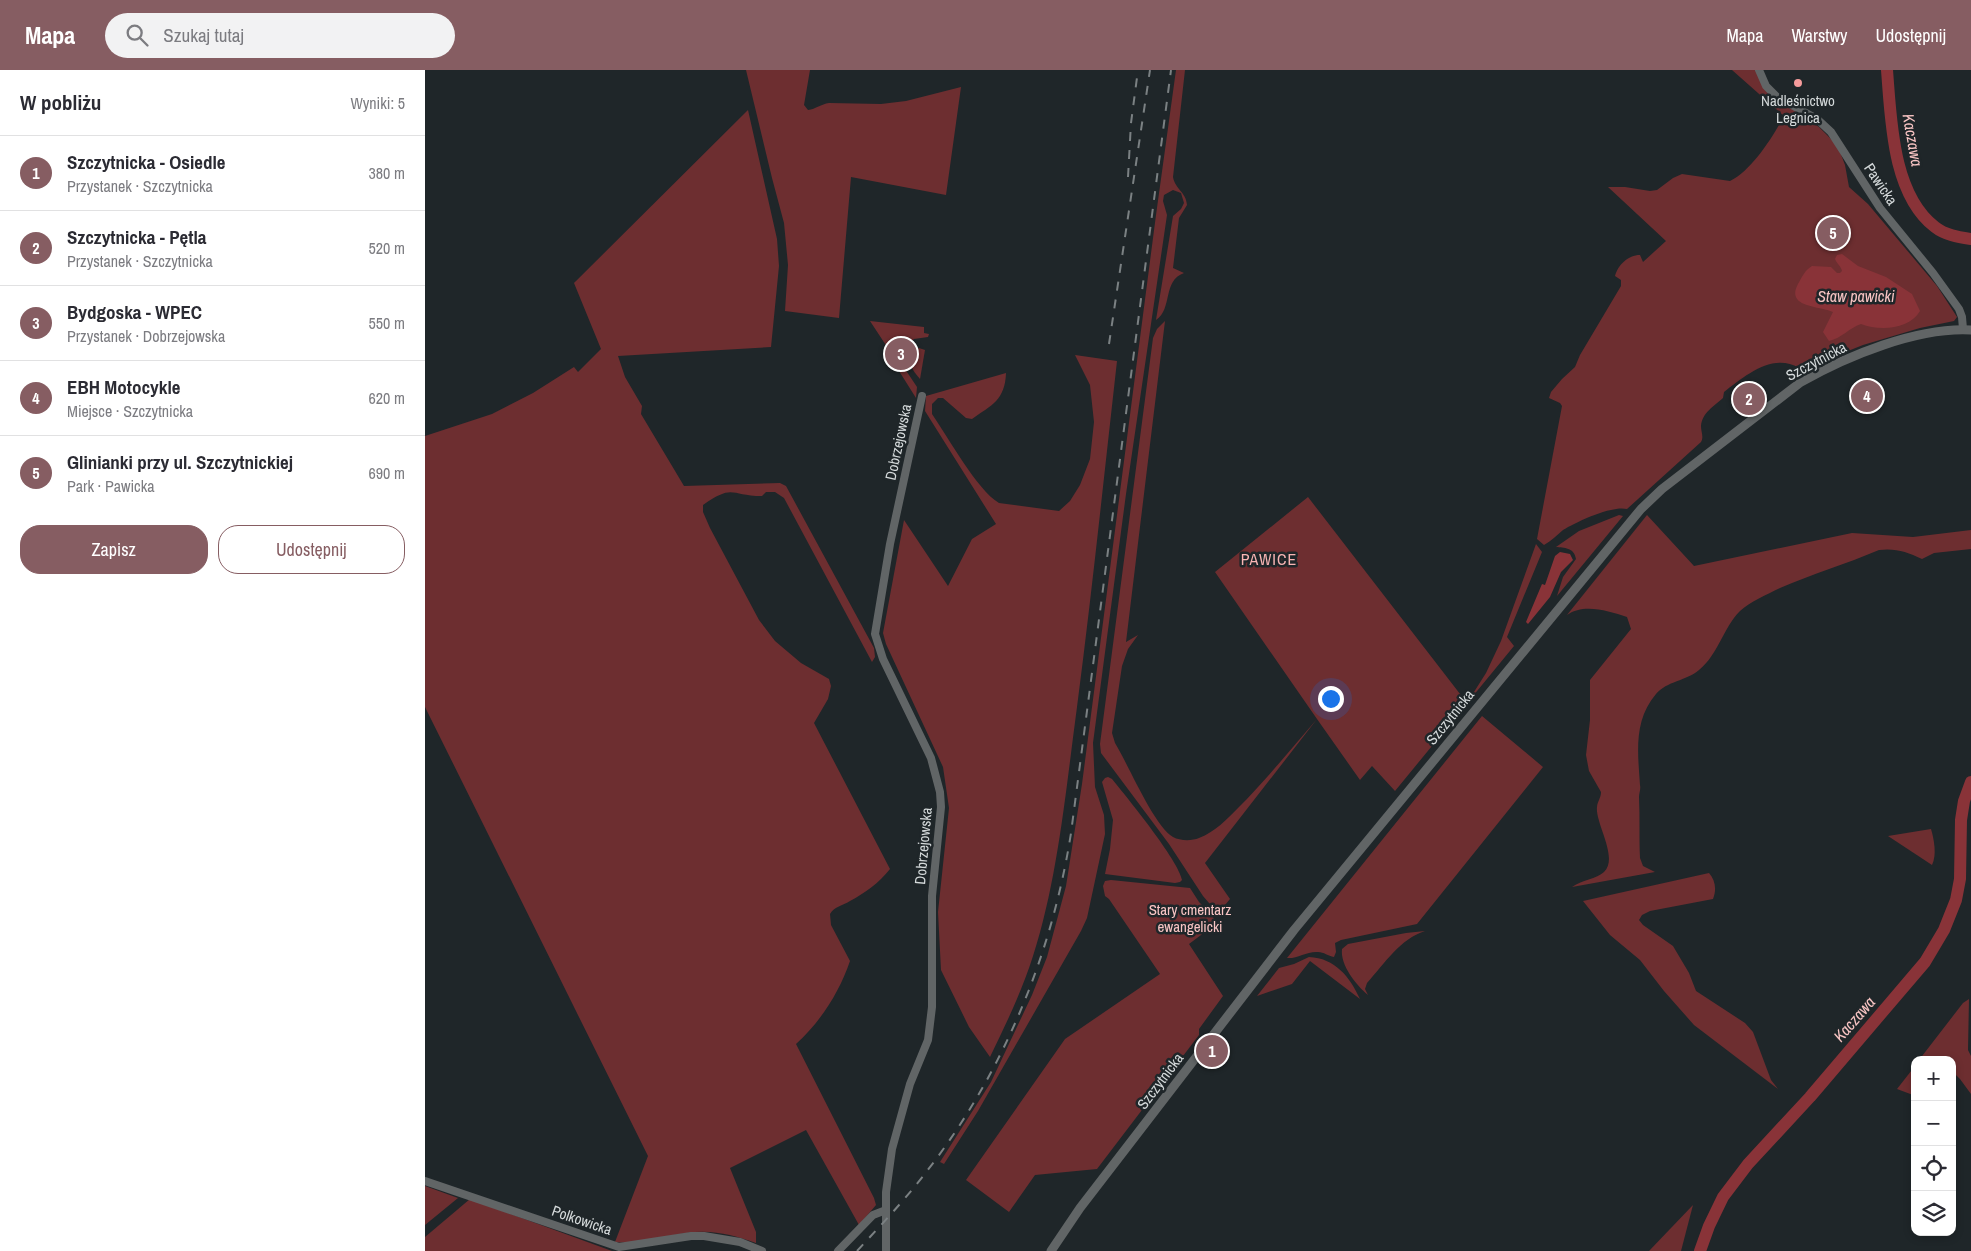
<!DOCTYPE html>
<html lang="pl">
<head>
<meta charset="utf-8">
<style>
  :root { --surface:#fff; --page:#f2f2f3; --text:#2b2b33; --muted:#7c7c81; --line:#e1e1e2; --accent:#865d62 }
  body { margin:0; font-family:"Archivo Narrow",sans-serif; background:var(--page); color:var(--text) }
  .controls { position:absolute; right:15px; bottom:15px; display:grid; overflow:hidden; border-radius:10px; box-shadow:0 2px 8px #0003 }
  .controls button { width:45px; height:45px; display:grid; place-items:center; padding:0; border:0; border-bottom:1px solid var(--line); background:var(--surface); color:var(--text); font:25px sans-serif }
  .you { position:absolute; left:905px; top:628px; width:18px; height:18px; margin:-12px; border:4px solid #fff; border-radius:50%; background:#1a73e8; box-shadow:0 0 0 8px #1a73e833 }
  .badge { display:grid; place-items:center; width:32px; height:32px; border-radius:50%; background:var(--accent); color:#fff; font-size:16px; font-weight:700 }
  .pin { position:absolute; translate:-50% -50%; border:2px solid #fff; box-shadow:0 1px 5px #0006 }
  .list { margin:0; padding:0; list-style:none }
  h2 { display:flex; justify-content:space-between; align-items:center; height:65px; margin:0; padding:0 20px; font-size:21px }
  h2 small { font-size:16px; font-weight:400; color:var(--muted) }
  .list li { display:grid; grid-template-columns:32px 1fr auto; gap:15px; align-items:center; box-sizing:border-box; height:75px; padding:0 20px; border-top:1px solid var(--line) }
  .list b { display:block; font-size:19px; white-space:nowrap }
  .list p { margin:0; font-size:16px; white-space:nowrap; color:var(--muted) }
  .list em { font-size:16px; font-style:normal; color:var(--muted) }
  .actions { display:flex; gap:10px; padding:15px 20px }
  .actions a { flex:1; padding:11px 0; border:1px solid var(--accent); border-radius:20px; text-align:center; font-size:18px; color:var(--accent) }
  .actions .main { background:var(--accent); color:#fff }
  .icon { flex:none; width:28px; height:28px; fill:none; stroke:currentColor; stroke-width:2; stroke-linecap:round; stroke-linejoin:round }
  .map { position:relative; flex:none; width:1546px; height:1181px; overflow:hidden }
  header { display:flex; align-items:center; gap:30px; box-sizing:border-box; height:70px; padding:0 25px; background:var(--accent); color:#fff }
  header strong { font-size:24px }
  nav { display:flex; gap:28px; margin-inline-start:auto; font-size:18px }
  .search { width:350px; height:45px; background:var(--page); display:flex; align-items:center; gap:12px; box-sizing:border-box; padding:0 18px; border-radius:28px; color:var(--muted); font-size:19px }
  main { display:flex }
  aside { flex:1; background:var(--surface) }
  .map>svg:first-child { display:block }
  .green { fill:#6d2e30 }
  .water { fill:#893338 }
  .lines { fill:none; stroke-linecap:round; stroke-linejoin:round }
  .river { stroke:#893338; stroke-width:12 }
  .minor { stroke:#616566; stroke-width:8 }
  .tertiary { stroke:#616566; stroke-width:9 }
  .rail { stroke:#7b8183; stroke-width:2; stroke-dasharray:9 9; stroke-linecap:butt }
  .poi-dot { fill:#f59b9b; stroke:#1f2629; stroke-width:2 }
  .labels { text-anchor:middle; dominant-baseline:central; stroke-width:5; stroke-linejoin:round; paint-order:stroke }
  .poi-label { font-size:15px; fill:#d4d9da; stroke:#1f2629 }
  .street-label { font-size:15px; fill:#d4d9da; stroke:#1f2629 }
  .park-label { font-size:15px; fill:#f9c5c4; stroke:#1f2629 }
  .water-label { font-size:16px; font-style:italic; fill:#f9c5c4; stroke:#1f2629 }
  .neighbourhood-label { font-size:16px; letter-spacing:1px; fill:#f9b5b4; stroke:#1f2629 }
</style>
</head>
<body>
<header>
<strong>Mapa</strong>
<div class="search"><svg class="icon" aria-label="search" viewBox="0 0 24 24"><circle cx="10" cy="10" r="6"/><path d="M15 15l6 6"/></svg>Szukaj tutaj</div>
<nav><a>Mapa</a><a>Warstwy</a><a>Udostępnij</a></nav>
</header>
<main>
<aside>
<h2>W pobliżu<small>Wyniki: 5</small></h2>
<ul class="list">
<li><span class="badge">1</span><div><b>Szczytnicka - Osiedle</b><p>Przystanek · Szczytnicka</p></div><em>380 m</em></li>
<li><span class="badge">2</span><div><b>Szczytnicka - Pętla</b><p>Przystanek · Szczytnicka</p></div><em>520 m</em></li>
<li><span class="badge">3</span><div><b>Bydgoska - WPEC</b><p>Przystanek · Dobrzejowska</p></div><em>550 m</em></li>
<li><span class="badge">4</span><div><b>EBH Motocykle</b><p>Miejsce · Szczytnicka</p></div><em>620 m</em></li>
<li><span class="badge">5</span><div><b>Glinianki przy ul. Szczytnickiej</b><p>Park · Pawicka</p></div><em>690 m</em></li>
</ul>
<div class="actions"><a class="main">Zapisz</a><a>Udostępnij</a></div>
</aside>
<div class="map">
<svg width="1546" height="1181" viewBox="0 0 1546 1181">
  <rect width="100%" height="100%" fill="#1f2629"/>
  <g class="green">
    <path d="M321 0H385L379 35 383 40C391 39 396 34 404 33L456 34 481 31 536 17 521 125 426 107 414 248 360 241 363 195 359 153 347 108Z"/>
    <path d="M751 0H760L748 107C750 119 761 122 762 135L754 148 748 198 759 203C737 211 748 239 731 250L748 146 756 139 759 133 756 123 748 120 739 125 738 131 742 145 701 424 668 673 670 717 679 745 680 764 662 848 656 861 553 1041 519 1094 515 1092 566 1012 607 925 622 887 641 816 657 714 731 145Z"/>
    <path d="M1307 0H1331L1363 36 1394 57 1408 71 1415 82 1420 95 1424 117 1443 134 1512 216 1532 247 1529 251 1495 258 1438 275 1388 295 1385 292 1374 298C1347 282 1319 307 1299 322L1298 328C1289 336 1277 343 1276 356 1276 362 1279 367 1276 372L1202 439C1187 435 1151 452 1138 460 1132 465 1126 471 1119 475L1112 469 1137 336 1135 333 1124 328 1126 322 1137 309 1150 297 1155 285 1196 216V210L1190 206C1193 195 1203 185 1215 185L1218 192 1241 171 1183 117H1200L1225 121 1232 120 1248 108 1257 104 1305 111C1327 100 1347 68 1359 46Z"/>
    <path d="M323 40 352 169 354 196 346 277 193 286 200 307 217 336 216 344 259 416 355 413 361 416 449 578 450 587 447 592 359 428 350 422H341L337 426C305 426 309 413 278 435V442L285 458 334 550 350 571 376 593 404 609 406 616 403 629 389 653 465 799C454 813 440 823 425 831 417 836 410 836 405 844L406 855 425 891C414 923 396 951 371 974L449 1128 451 1135 434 1155 381 1060 305 1098 331 1162V1173C309 1165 286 1159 262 1163 238 1166 214 1175 190 1172L223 1086 0 637V366L67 344 108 323 149 297 153 302 176 279 149 213Z"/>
    <polygon points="445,251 499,257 499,263 504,264 503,267 489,269 481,276 471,274 469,279 471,283 477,285 480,299 492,317 491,328 469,293 472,292"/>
    <path d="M740 251 701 572 713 565 703 579 697 596 687 663 690 673C703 694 729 756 748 767 755 771 767 771 774 768 790 762 802 749 813 738 841 710 866 679 892 649L790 502 883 427 1042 633 1061 603 1076 571 1111 474 1117 482 1082 567 1089 576 970 721 947 696 935 710 892 649 780 793 805 829 800 835 792 838 784 833 778 826 744 774 676 683 675 674 728 268 732 259Z"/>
    <path d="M494 278 500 280 495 309C487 300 481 291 487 280Z"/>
    <path d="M650 285 692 291C679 406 667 522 652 637 641 718 633 809 608 886 597 921 581 954 565 987L544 957 516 900 513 842 524 738 518 697 461 574 458 563 479 450 523 516 547 469 571 454 500 341 501 326 581 303C580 330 567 335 547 349L541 348 518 328H513L507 334V344C523 367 552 420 574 433L634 441 645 431 655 415 665 389 669 352 665 315Z"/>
    <path d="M1194 445 1198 446 1132 526 1138 507 1151 489C1149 477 1139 478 1131 477L1154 461Z"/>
    <path d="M1222 445 1269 496 1427 463 1488 467 1546 460V479L1509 483 1497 489C1482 482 1471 478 1454 480 1421 494 1387 504 1355 518 1341 525 1326 531 1315 541 1298 558 1293 585 1274 600 1261 611 1242 611 1231 624 1208 651 1213 684 1215 715 1216 719 1214 723 1214 727 1215 747 1214 767 1215 788L1218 796 1230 802 1147 817C1156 810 1172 809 1179 802 1194 788 1170 753 1172 737 1172 732 1176 728 1176 722L1164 701 1161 685 1165 650V610L1206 559 1202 547C1183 541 1159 533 1142 545Z"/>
    <path d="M1057 646 1118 697 992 854 916 870 910 873 911 882 909 887C903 886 899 882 893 882 882 881 872 889 862 888Z"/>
    <path d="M683 707 687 709C701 726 754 791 757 810L755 812 750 813 680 804 685 779 688 750 677 712 680 708Z"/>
    <path d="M1506 759C1509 769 1512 785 1507 795L1463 766Z"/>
    <path d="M1284 803C1290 810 1292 819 1288 829L1225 841 1217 845 1214 850 1218 855 1248 876 1264 903 1271 921 1320 953 1328 962 1346 1010 1353 1019 1269 955 1239 921 1215 890 1185 865 1158 831Z"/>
    <polygon points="686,810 765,818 774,832 785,843 792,853 764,874 798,926 774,959 774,965 672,1099 610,1105 584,1142 541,1110 640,969 735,904 684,829 680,826 678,816 680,811"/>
    <path d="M1000 861C975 869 960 893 942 913L940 919 943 925C931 915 915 895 917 879L923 874 981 863Z"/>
    <path d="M884 887C910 888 925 907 935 929L885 891 867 914 832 926 854 898 869 894Z"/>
    <polygon points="1544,929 1543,980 1546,986 1546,1024 1535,1009 1530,1004 1527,1005 1527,990 1494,990 1538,933"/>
    <polygon points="1490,996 1490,1023 1488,1025 1472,1019"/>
    <polygon points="0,1116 33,1128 0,1155"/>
    <polygon points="45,1129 187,1181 0,1181 0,1167"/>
    <polygon points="1268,1135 1256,1181 1224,1181"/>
  </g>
  <g class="water">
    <path d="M1417 184 1433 196 1461 207 1487 224 1495 241C1484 260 1454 261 1436 254 1424 258 1417 268 1404 271L1398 262 1408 242C1396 236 1360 238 1373 214 1377 207 1380 200 1387 196L1406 197 1412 203H1415L1417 201C1416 196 1412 194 1410 189L1412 185Z"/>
    <polygon points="1135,482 1145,484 1148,490 1136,502 1125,527 1103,554 1101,552 1117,514 1120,515 1130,486"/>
  </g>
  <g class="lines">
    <g class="river">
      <path d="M1462 0C1466 49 1467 124 1510 157 1520 165 1533 167 1546 169"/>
      <polyline points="1275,1181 1284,1156 1298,1127 1323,1094 1385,1027 1500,892 1519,860 1531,830 1535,809 1536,750 1539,731 1546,712"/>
    </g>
    <g class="minor">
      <polyline points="1334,0 1341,16 1352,27 1392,49 1406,62 1455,138 1508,203 1534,239 1537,247 1538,259"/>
      <polyline points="0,1111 194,1177 266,1166 279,1166 315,1172 337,1181"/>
      <polyline points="413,1181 448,1145 461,1140"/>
      <polyline points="461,1181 461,1122 467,1079 485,1014 503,970 507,937 507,826 516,737 515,722 506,688 458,589 450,564 465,474 497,326"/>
    </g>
    <path class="tertiary" d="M626 1181 655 1138 869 860 1216 439 1237 419 1376 312C1422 286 1492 257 1546 260"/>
    <g class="rail">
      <polyline points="703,107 706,53 713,0"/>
      <polyline points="684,274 725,0"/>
      <path d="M432 1181C456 1155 480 1130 502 1101 578 1003 627 885 646 763L746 0"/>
    </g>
  </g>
  <circle class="poi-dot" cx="1373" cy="13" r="5"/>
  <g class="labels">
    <g class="poi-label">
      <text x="1373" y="30">Nadleśnictwo<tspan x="1373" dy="17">Legnica</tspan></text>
    </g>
    <g class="street-label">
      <text transform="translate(1456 114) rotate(56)">Pawicka</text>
      <text transform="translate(1391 291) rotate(-28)">Szczytnicka</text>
      <text transform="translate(473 372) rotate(-78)">Dobrzejowska</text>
      <text transform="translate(1025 647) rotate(-51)">Szczytnicka</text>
      <text transform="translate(498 776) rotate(-85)">Dobrzejowska</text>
      <text transform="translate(735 1011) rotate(-53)">Szczytnicka</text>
      <text transform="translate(157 1150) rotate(19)">Polkowicka</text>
    </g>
    <g class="park-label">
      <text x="765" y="839">Stary cmentarz<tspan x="765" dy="17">ewangelicki</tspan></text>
    </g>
    <g class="water-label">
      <text transform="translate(1488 70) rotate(80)">Kaczawa</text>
      <text x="1431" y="226">Staw pawicki</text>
      <text transform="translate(1429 949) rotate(-49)">Kaczawa</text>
    </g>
    <g class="neighbourhood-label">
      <text x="844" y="489">PAWICE</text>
    </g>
  </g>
</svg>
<div class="controls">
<button>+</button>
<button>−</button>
<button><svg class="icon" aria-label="locate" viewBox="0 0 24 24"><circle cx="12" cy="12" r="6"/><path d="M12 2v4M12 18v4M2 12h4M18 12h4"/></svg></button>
<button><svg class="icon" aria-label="layers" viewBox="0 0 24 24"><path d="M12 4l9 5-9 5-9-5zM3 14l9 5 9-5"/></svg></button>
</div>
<div class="you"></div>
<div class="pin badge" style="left:787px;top:981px">1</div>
<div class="pin badge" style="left:1324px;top:329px">2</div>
<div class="pin badge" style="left:476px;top:284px">3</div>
<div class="pin badge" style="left:1442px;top:326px">4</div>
<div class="pin badge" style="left:1408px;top:163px">5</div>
</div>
</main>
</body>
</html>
